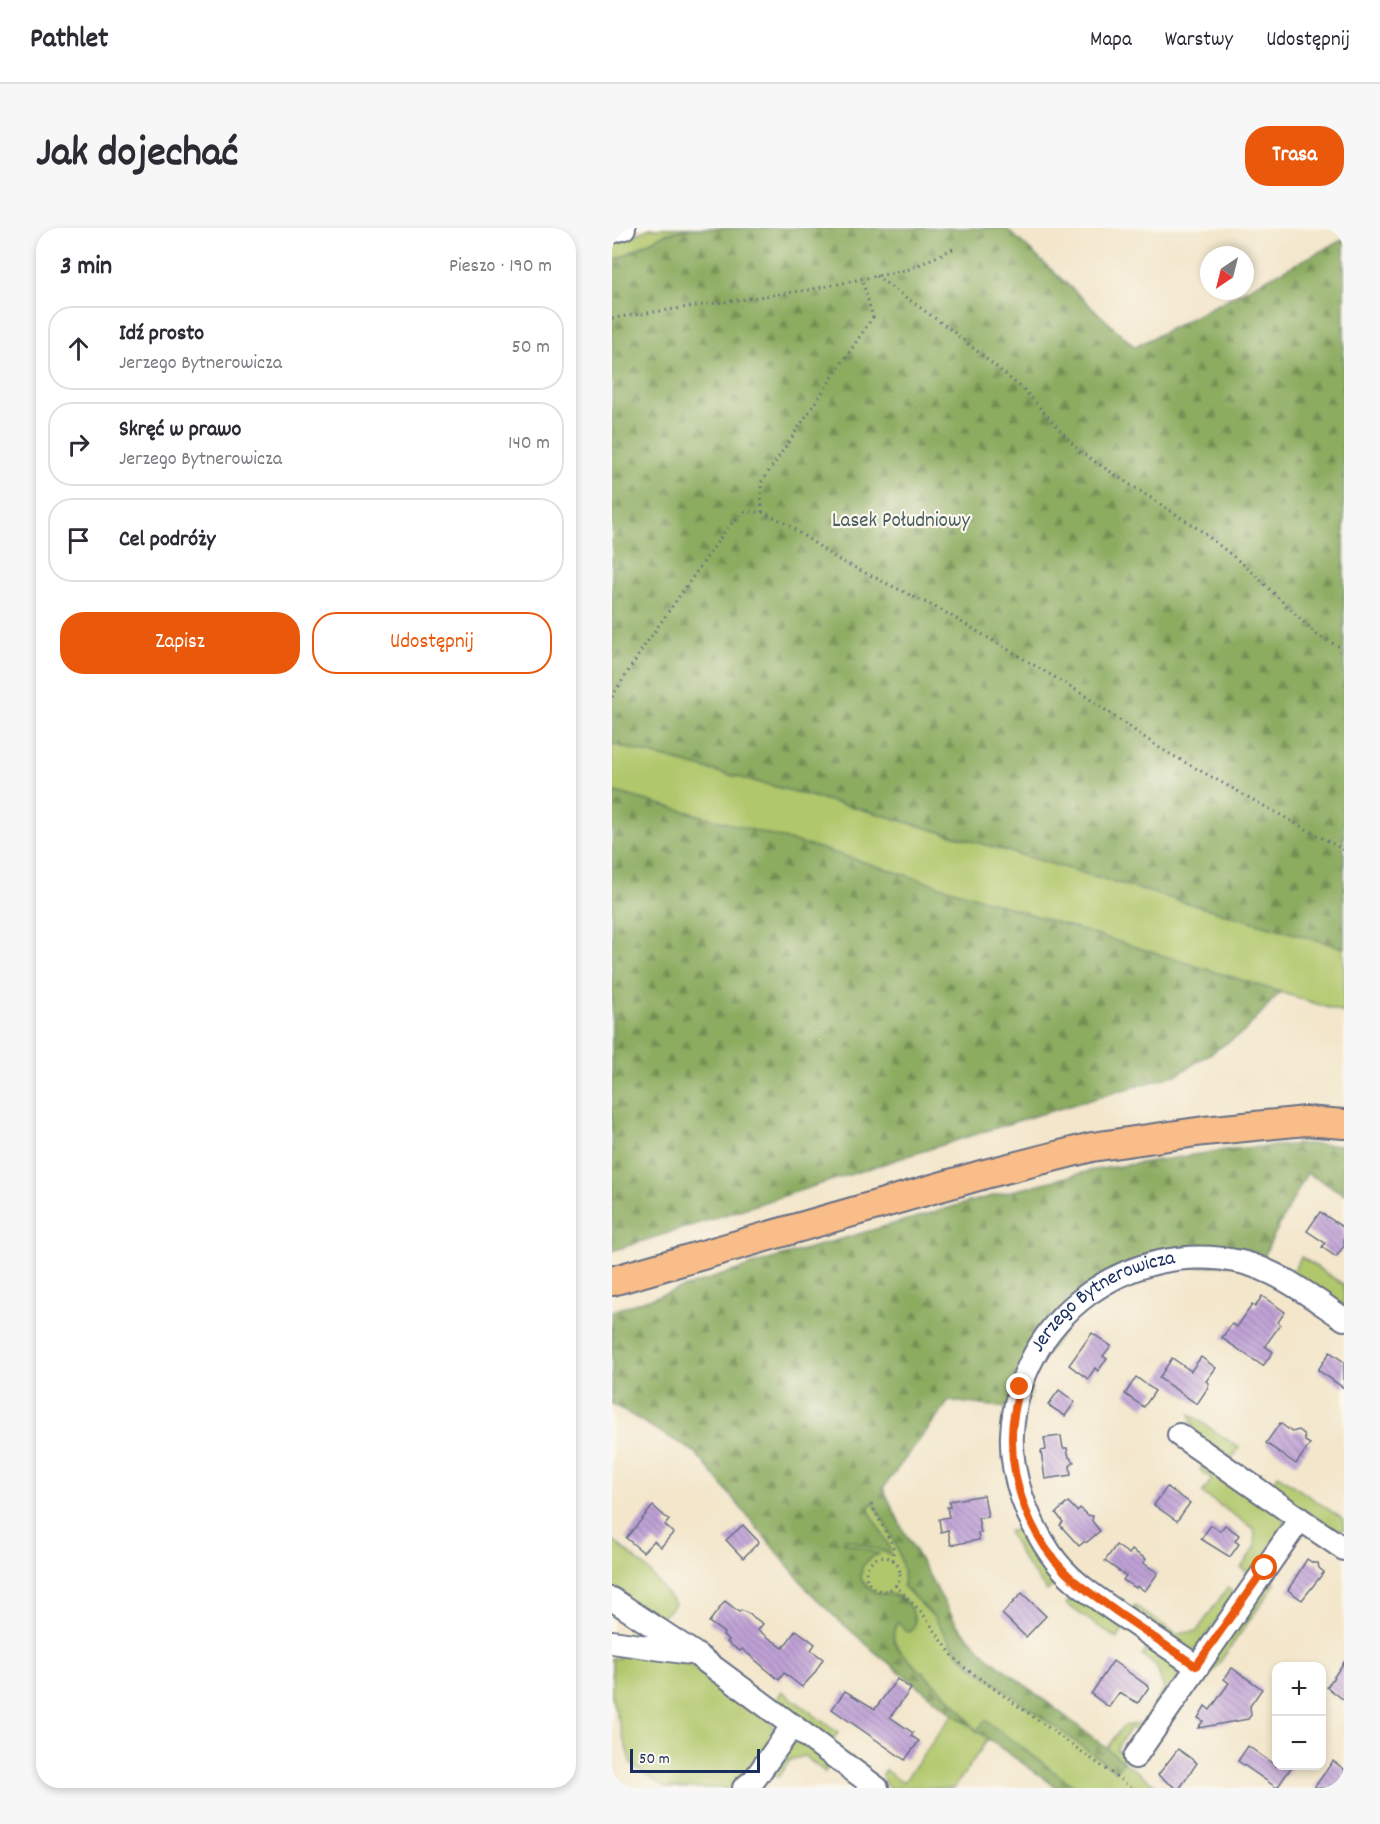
<!DOCTYPE html>
<html lang="pl">
<head>
<meta charset="utf-8">
<style>
  :root { --surface:#fff; --page:#f7f7f7; --text:#2b2b33; --muted:#7c7c81; --line:#e1e1e2; --accent:#ea580c }
  body { margin:0; font-family:Dekko,sans-serif; background:var(--page); color:var(--text) }
  .controls { position:absolute; right:18px; bottom:18px; display:grid; overflow:hidden; border-radius:12px; box-shadow:0 3px 9px #0003 }
  .controls button { width:54px; height:54px; display:grid; place-items:center; padding:0; border:0; border-bottom:2px solid var(--line); background:var(--surface); color:var(--text); font:30px sans-serif }
  .compass { position:absolute; left:588px; top:18px; width:54px; height:54px; border-radius:50%; background:var(--surface); box-shadow:0 3px 9px #0003; rotate:215deg }
  .scale { position:absolute; left:18px; bottom:15px; width:130px; box-sizing:border-box; padding-left:6px; border:3px solid #1b2f5e; border-top:0; font-size:16px; line-height:21px; white-space:nowrap; color:#1b2f5e; -webkit-text-stroke:4px #fbf7ec; paint-order:stroke }
  .stop { position:absolute; width:18px; height:18px; margin:-14px; border:4px solid #ea580c; border-radius:50%; background:#fff }
  .stop.end { background:#ea580c; border-color:#fff; box-shadow:0 2px 6px #0008 }
  .list { margin:0; padding:0; list-style:none }
  h2 { display:flex; justify-content:space-between; align-items:center; height:78px; margin:0; padding:0 24px; font-size:26px }
  h2 small { font-size:20px; font-weight:400; color:var(--muted) }
  .list li { display:grid; grid-template-columns:39px 1fr auto; gap:18px; align-items:center; box-sizing:border-box; height:84px; margin:0 12px 12px; padding:0 12px; border:2px solid var(--line); border-radius:24px }
  .list b { display:block; font-size:22px; white-space:nowrap }
  .list p { margin:0; font-size:20px; white-space:nowrap; color:var(--muted) }
  .list em { font-size:20px; font-style:normal; color:var(--muted) }
  .actions { display:flex; gap:12px; padding:18px 24px }
  .actions a { flex:1; padding:14px 0; border:2px solid var(--accent); border-radius:24px; text-align:center; font-size:21px; color:var(--accent) }
  .actions .main { background:var(--accent); color:#fff }
  .icon { flex:none; width:33px; height:33px; fill:none; stroke:currentColor; stroke-width:2; stroke-linecap:round; stroke-linejoin:round }
  .map { position:relative; flex:none; width:732px; height:1560px; overflow:hidden; border-radius:24px }
  header { display:flex; align-items:center; gap:36px; box-sizing:border-box; height:84px; padding:0 30px; background:var(--surface); border-bottom:2px solid var(--line) }
  header strong { font-size:28px }
  nav { display:flex; gap:33px; margin-inline-start:auto; font-size:21px }
  .intro { display:flex; align-items:center; justify-content:space-between; box-sizing:border-box; height:144px; padding:0 36px }
  h1 { margin:0; font-size:42px }
  .button { padding:15px 27px; border-radius:24px; background:var(--accent); color:#fff; font-size:21px; font-weight:700 }
  main { display:flex; gap:36px; padding:0 36px }
  aside { flex:1; background:var(--surface); border-radius:24px; box-shadow:0 3px 9px #0003 }
  .map>svg:first-child { display:block }
  .green { fill:#b1c76c; stroke:#667b65; stroke-width:1.5 }
  .forest { fill:url(#forest-firs); stroke:#546e5f; stroke-width:1.5 }
  .building { fill:url(#building-back-hatch) }
  .lines { fill:none; stroke-linecap:round; stroke-linejoin:round }
  .minor-casing { stroke:#676f84; stroke-width:26 }
  .major-casing { stroke:#676f84; stroke-width:32 }
  .path { stroke:#676f84; stroke-width:3; stroke-dasharray:1.5 4.5; stroke-linecap:butt }
  .minor { stroke:#fff; stroke-width:22 }
  .major { stroke:#f8bd89; stroke-width:28 }
  .route { stroke:#ea580c; stroke-width:8 }
  .labels { text-anchor:middle; dominant-baseline:central; stroke-width:4.5; stroke-linejoin:round; paint-order:stroke }
  .park-label { font-size:21px; fill:#485d62; stroke:#fbf7ec }
  .street-label { font-size:21px; fill:#1b2f5e; stroke:#fbf7ec }
</style>
</head>
<body>
<header>
<strong>Pathlet</strong>
<nav><a>Mapa</a><a>Warstwy</a><a>Udostępnij</a></nav>
</header>
<div class="intro"><h1>Jak dojechać</h1><a class="button">Trasa</a></div>
<main>
<aside>
<h2>3 min<small>Pieszo · 190 m</small></h2>
<ul class="list">
<li><svg class="icon" aria-label="ahead" viewBox="0 0 24 24"><path d="M12 20V5M6 11l6-6 6 6"/></svg><div><b>Idź prosto</b><p>Jerzego Bytnerowicza</p></div><em>50 m</em></li>
<li><svg class="icon" aria-label="right" viewBox="0 0 24 24"><path d="M7 20v-9h11M14 6l5 5-5 5"/></svg><div><b>Skręć w prawo</b><p>Jerzego Bytnerowicza</p></div><em>140 m</em></li>
<li><svg class="icon" aria-label="arrive" viewBox="0 0 24 24"><path d="M6 21V4h12l-3 4 3 4H6"/></svg><div><b>Cel podróży</b></div></li>
</ul>
<div class="actions"><a class="main">Zapisz</a><a>Udostępnij</a></div>
</aside>
<div class="map">
<svg width="732" height="1560" viewBox="0 0 732 1560">
  <defs>
    <pattern id="forest-firs" width="22" height="20" patternUnits="userSpaceOnUse" patternTransform="scale(1.5)"><rect width="22" height="20" fill="#8cac60"/><path d="M5 1l3.5 6h-7zM16 11l3.5 6h-7z" fill="#728c52"/></pattern>
    <pattern id="building-back-hatch" width="6" height="6" patternUnits="userSpaceOnUse" patternTransform="scale(1.5)"><rect width="6" height="6" fill="#c0a2d6"/><path d="M-1 5l2 2M0 0l6 6M5-1l2 2" fill="none" stroke="#9b84b1"/></pattern>
  </defs>
  <rect width="100%" height="100%" fill="#fbf7ec"/>
  <filter id="ink" filterUnits="userSpaceOnUse"><feTurbulence type="fractalNoise" baseFrequency=".0167" numOctaves="2"/><feDisplacementMap in="SourceGraphic" scale="12" xChannelSelector="R" yChannelSelector="G"/><feConvolveMatrix kernelMatrix="1 2 1 2 8 2 1 2 1" color-interpolation-filters="sRGB"/></filter>
  <filter id="wash" filterUnits="userSpaceOnUse"><feTurbulence type="fractalNoise" baseFrequency=".008" numOctaves="4" result="noise"/><feDisplacementMap in="SourceGraphic" scale="24" xChannelSelector="R" yChannelSelector="G"/><feGaussianBlur stdDeviation="1.35" result="paint"/><feColorMatrix in="noise" values="0 0 0 0 0 0 0 0 0 0 0 0 0 0 0 0 0 1.4 0 .05"/><feComposite in="paint" operator="in"/></filter>
  <g filter="url(#wash)">
    <rect width="100%" height="100%" fill="#f3e6cb"/>
    <g class="green">
      <polygon points="39,0 79,0 53,6 0,34 0,16"/>
      <polygon points="0,516 256,583 732,720 732,785 668,764 0,568"/>
      <polygon points="689,1029 732,1057 732,1082 680,1046"/>
      <polygon points="578,1186 627,1220 620,1231 583,1206"/>
      <polygon points="594,1233 666,1283 673,1295 641,1348 629,1340 644,1318 642,1301 590,1265 600,1251 588,1242"/>
      <polygon points="666,1247 732,1292 732,1300 728,1305 657,1261"/>
      <polygon points="271,1260 290,1300 345,1397 375,1428 494,1521 511,1498 530,1495 552,1461 544,1437 530,1428 539,1415 569,1439 570,1444 528,1504 518,1500 504,1521 514,1529 512,1534 548,1560 446,1560 376,1511 342,1560 277,1560 272,1555 271,1547 274,1542 291,1555 341,1486 263,1424 196,1362"/>
      <polygon points="415,1300 447,1353 435,1363 411,1332 396,1303"/>
      <polygon points="2,1313 34,1340 63,1376 46,1393 0,1365 0,1357 3,1353 0,1351 0,1316"/>
      <polygon points="658,1351 664,1355 593,1455 586,1450"/>
      <polygon points="615,1360 624,1366 586,1420 578,1422 523,1388 521,1379 522,1377 565,1406 585,1403"/>
      <polygon points="463,1365 514,1398 505,1411 454,1376"/>
      <polygon points="7,1424 75,1435 159,1491 162,1504 159,1511 125,1560 54,1560 19,1536 0,1471 0,1430 7,1430"/>
      <polygon points="170,1463 226,1505 219,1515 163,1474"/>
      <polygon points="184,1514 190,1514 216,1536 213,1544 192,1528 178,1532 166,1549 157,1544 177,1518"/>
    </g>
    <g class="forest">
      <polygon points="79,0 394,0 523,119 732,11 732,720 256,583 0,516 0,34 53,6"/>
      <polygon points="0,563 210,621 668,764 632,804 566,846 405,893 0,1023"/>
      <path d="M692 916 732 917V966L695 945 658 1015 650 1034 494 1045 396 1180 337 1173 271 1260 290 1300 345 1397 375 1428 511 1533 504 1543 358 1437 344 1422 321 1388 291 1358C295 1330 274 1298 261 1274L256 1280 277 1318 278 1326 234 1311 232 1314 267 1326 258 1330 250 1339 249 1351C253 1356 257 1362 263 1364 269 1367 276 1365 282 1367 296 1371 310 1393 298 1404L293 1403 286 1394C271 1416 297 1430 310 1444 319 1453 329 1461 338 1470 347 1479 356 1493 365 1503L373 1492 464 1560H446L345 1489 263 1424 223 1389 196 1362 83 1224 0 1176V1083L153 1033 361 973 482 942 621 921Z"/>
    </g>
    <g id="blocks">
      <g class="building">
        <polygon points="708,984 732,1000 732,1018 724,1029 710,1019 713,1015 695,1003"/>
        <polygon points="650,1068 673,1084 666,1094 668,1097 653,1118 661,1124 651,1138 610,1110 620,1096 625,1099 640,1077 643,1079"/>
        <polygon points="480,1105 499,1118 491,1128 495,1131 486,1143 483,1140 476,1151 457,1137"/>
        <polygon points="718,1124 732,1134 732,1160 706,1142"/>
        <polygon points="589,1129 604,1140 594,1153 597,1155 595,1161 585,1176 547,1150 560,1130 579,1143"/>
        <polygon points="524,1149 543,1163 532,1179 513,1166"/>
        <polygon points="447,1162 463,1174 453,1188 436,1177"/>
        <polygon points="668,1195 680,1204 687,1202 692,1206 693,1213 698,1216 684,1236 654,1215"/>
        <polygon points="449,1208 451,1220 455,1220 457,1229 462,1234 458,1238 459,1247 433,1251 429,1223 434,1222 432,1210"/>
        <polygon points="555,1259 578,1275 565,1293 542,1277"/>
        <polygon points="372,1267 376,1289 366,1290 369,1305 366,1305 367,1312 339,1317 336,1302 329,1304 327,1291 337,1289 335,1279 338,1279 337,1273"/>
        <polygon points="456,1274 465,1283 468,1280 475,1287 481,1288 480,1293 488,1303 475,1314 472,1314 467,1318 448,1297 451,1294 444,1285"/>
        <polygon points="41,1278 57,1292 53,1297 61,1305 49,1319 42,1313 31,1324 14,1310"/>
        <polygon points="131,1297 147,1314 131,1330 114,1312"/>
        <polygon points="599,1297 608,1303 613,1297 627,1307 623,1313 627,1316 618,1329 589,1311"/>
        <polygon points="504,1317 517,1326 520,1322 534,1331 531,1335 546,1345 533,1363 525,1358 524,1360 511,1352 514,1348 493,1333"/>
        <polygon points="695,1331 701,1335 706,1335 707,1340 712,1344 690,1372 676,1362"/>
        <polygon points="410,1365 434,1388 414,1409 390,1386"/>
        <polygon points="113,1373 127,1384 129,1382 137,1386 151,1396 146,1402 171,1420 184,1402 203,1416 199,1422 211,1431 202,1446 190,1459 172,1445 167,1452 130,1421 128,1423 115,1414 117,1412 111,1407 112,1405 97,1394"/>
        <polygon points="501,1433 537,1459 526,1475 507,1465 497,1479 479,1466"/>
        <polygon points="732,1434 732,1472 715,1459"/>
        <polygon points="620,1440 650,1461 638,1478 639,1487 636,1491 586,1500 591,1493 586,1490 593,1478 598,1482 617,1455 612,1451"/>
        <polygon points="285,1451 299,1461 278,1489 301,1505 299,1508 307,1513 293,1532 220,1481 233,1463 263,1481"/>
        <polygon points="636,1518 664,1538 680,1538 665,1560 626,1533"/>
        <polygon points="566,1521 585,1535 568,1560 564,1560 546,1547"/>
        <polygon points="721,1533 732,1541 732,1560 702,1560"/>
      </g>
    </g>
  </g>
  <g filter="url(#ink)">
    <use href="#blocks" fill-opacity="0" stroke="#676f84" stroke-width="1.5"/>
    <g class="lines">
      <g class="minor-casing">
        <g id="minor">
          <polyline points="0,4 12,0"/>
          <polyline points="567,1207 688,1291"/>
          <polyline points="0,1371 85,1427 265,1560"/>
          <polyline points="0,1414 78,1425"/>
          <path id="s1" d="M584 1438C559 1421 534 1404 509 1387 483 1369 456 1352 438 1325 415 1291 398 1248 400 1206 406 1090 517 1009 629 1034 667 1043 701 1070 732 1091"/>
          <polyline points="523,1529 688,1291 732,1321"/>
          <polyline points="132,1560 142,1552 181,1497"/>
        </g>
      </g>
      <g class="major-casing">
        <polyline id="major" points="0,1053 373,946 480,919 592,903 694,893 732,896"/>
      </g>
      <g class="path">
        <polyline points="264,48 338,101 411,161 468,224 588,302 637,341 706,408 732,421"/>
        <polyline points="0,90 196,62 298,41 345,19"/>
        <polyline points="150,284 149,255 261,89 250,52"/>
        <polyline points="0,469 33,417 116,299 132,284 150,284 170,293 227,332 331,383 469,465 549,521 732,622"/>
        <polyline points="259,1276 281,1318 281,1333"/>
        <circle cx="271" cy="1346" r="17"/>
        <polyline points="283,1357 311,1386 340,1427 352,1439 520,1560"/>
      </g>
      <use href="#minor" class="minor"/>
      <use href="#major" class="major"/>
    </g>
  </g>
  <g class="lines" filter="url(#ink)">
    <path class="route" d="M408 1159C404 1175 400 1191 400 1208 399 1257 420 1311 454 1345 469 1360 488 1371 505 1384 531 1402 558 1420 584 1438L653 1340"/>
  </g>
  <g class="labels">
    <g class="park-label">
      <text x="289" y="294">Lasek Południowy</text>
    </g>
    <g class="street-label">
      <text stroke="none"><textPath href="#s1" startOffset="486">Jerzego Bytnerowicza</textPath></text>
    </g>
  </g>
</svg>
<div class="controls">
<button>+</button>
<button>−</button>
</div>
<svg class="compass" viewBox="-18 -18 36 36"><path d="M0-13l5 13h-10z" fill="#e53935"/><path d="M0 13l5-13h-10z" fill="#7c7c81"/></svg>
<div class="scale">50 m</div>
<div class="stop" style="left:653px;top:1340px"></div>
<div class="stop end" style="left:408px;top:1159px"></div>
</div>
</main>
</body>
</html>
